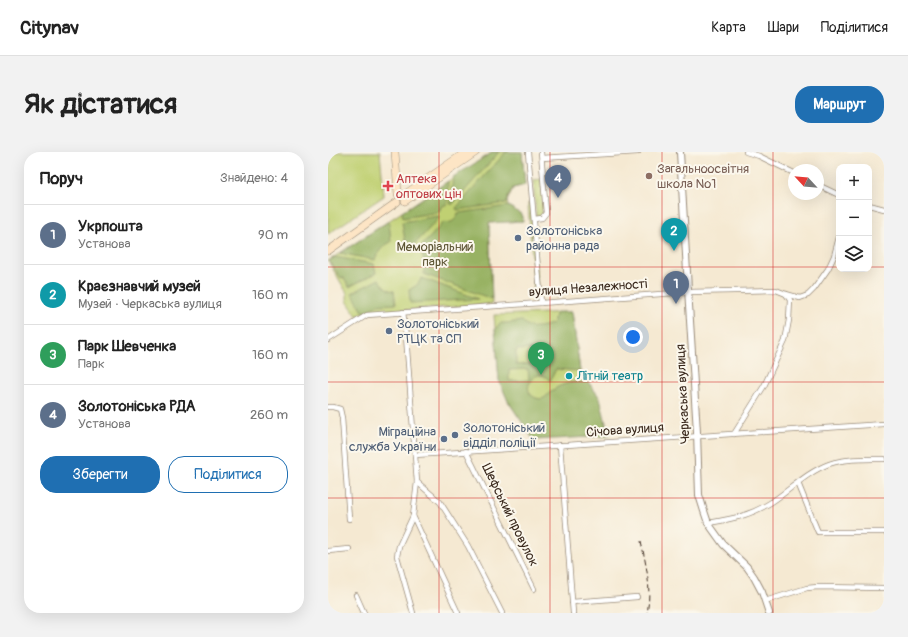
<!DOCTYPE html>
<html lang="uk">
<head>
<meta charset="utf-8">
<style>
  :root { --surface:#fff; --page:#f2f2f2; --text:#222; --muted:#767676; --line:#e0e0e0; --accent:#1f6fb2 }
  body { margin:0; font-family:Pangolin,sans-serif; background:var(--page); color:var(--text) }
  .controls { position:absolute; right:12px; top:12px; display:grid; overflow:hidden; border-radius:8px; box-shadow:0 4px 16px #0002 }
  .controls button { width:36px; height:36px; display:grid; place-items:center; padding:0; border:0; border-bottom:1px solid var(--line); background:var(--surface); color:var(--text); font:20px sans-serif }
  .compass { position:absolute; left:460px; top:12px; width:36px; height:36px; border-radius:50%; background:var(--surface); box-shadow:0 4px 16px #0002; rotate:296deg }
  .you { position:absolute; left:305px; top:185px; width:14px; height:14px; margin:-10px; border:3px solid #fff; border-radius:50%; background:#1a73e8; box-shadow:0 0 0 6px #1a73e833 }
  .badge { display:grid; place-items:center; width:26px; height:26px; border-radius:50%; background:var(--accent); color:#fff; font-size:13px; font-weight:700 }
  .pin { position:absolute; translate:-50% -33px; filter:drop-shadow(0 1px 2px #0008) }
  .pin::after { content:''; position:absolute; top:21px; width:14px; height:12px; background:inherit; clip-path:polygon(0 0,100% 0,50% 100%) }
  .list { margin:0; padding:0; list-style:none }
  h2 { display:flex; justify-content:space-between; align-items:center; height:52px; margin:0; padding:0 16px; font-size:17px }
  h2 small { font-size:13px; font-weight:400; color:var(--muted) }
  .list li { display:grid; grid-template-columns:26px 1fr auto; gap:12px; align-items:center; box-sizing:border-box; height:60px; padding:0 16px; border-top:1px solid var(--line) }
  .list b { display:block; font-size:15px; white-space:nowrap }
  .list p { margin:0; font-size:13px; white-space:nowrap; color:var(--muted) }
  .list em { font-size:13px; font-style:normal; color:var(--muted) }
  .actions { display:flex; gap:8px; padding:12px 16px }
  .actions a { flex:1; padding:9px 0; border:1px solid var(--accent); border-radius:16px; text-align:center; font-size:14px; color:var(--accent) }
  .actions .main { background:var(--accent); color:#fff }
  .icon { flex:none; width:22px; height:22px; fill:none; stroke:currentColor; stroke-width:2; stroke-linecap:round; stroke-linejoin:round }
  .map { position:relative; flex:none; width:556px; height:461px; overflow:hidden; border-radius:16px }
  header { display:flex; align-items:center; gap:24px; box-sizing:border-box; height:56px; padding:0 20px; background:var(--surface); border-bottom:1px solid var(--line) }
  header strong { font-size:19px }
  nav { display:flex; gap:22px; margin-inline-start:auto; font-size:14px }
  .intro { display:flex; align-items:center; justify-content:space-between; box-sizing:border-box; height:96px; padding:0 24px }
  h1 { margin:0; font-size:28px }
  .button { padding:10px 18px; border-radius:16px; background:var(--accent); color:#fff; font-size:14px; font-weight:700 }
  main { display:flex; gap:24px; padding:0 24px }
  aside { flex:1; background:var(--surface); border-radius:16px; box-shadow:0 4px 16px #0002 }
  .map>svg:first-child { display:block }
  .green { fill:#c0d072; stroke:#7e7d48 }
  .forest { fill:#98b264; stroke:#6a6e41; fill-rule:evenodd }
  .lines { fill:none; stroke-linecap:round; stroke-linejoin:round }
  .minor-casing { stroke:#988a78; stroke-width:6 }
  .tertiary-casing { stroke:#988a78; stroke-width:8 }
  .secondary-casing { stroke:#988a78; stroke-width:8 }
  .minor { stroke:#fff; stroke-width:4.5 }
  .tertiary { stroke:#fff; stroke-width:6 }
  .secondary { stroke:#fde5c5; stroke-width:7 }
  .rail { stroke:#3b2a1e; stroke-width:1; stroke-dasharray:6 3; stroke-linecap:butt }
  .grid { fill:none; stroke:#d62828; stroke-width:1; stroke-opacity:0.55 }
  .education-dot { fill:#8d6e63; stroke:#fbf7ec; stroke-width:1.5 }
  .health-dot { fill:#e0444e; stroke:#fbf7ec; stroke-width:1.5 }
  .service-dot { fill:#5c6f8a; stroke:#fbf7ec; stroke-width:1.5 }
  .culture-dot { fill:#0f9aa8; stroke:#fbf7ec; stroke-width:1.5 }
  .labels { text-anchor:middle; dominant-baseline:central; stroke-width:4; stroke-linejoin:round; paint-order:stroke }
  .education-label { font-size:13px; fill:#785e54; stroke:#fbf7ec; text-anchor:start }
  .health-label { font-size:13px; fill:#be3a42; stroke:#fbf7ec; text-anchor:start }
  .service-label { font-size:13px; fill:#4e5e75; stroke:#fbf7ec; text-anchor:start }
  .park-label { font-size:13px; fill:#5c5433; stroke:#fbf7ec }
  .street-label { font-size:13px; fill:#3b2a1e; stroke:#fbf7ec }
  .culture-label { font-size:13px; fill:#0d838f; stroke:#fbf7ec; text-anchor:start }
</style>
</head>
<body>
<header>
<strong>Citynav</strong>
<nav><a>Карта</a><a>Шари</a><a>Поділитися</a></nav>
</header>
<div class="intro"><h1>Як дістатися</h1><a class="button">Маршрут</a></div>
<main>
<aside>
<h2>Поруч<small>Знайдено: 4</small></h2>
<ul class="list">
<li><span class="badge" style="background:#5c6f8a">1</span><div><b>Укрпошта</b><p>Установа</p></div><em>90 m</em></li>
<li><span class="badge" style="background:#0f9aa8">2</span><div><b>Краєзнавчий музей</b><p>Музей · Черкаська вулиця</p></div><em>160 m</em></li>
<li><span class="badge" style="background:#2e9e5b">3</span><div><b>Парк Шевченка</b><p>Парк</p></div><em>160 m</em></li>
<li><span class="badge" style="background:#5c6f8a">4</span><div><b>Золотоніська РДА</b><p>Установа</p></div><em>260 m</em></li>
</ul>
<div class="actions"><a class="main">Зберегти</a><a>Поділитися</a></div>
</aside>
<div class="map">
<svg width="556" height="461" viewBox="0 0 556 461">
  <rect width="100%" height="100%" fill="#fbf7ec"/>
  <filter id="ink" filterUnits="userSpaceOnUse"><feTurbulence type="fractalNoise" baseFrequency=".025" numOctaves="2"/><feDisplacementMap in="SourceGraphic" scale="8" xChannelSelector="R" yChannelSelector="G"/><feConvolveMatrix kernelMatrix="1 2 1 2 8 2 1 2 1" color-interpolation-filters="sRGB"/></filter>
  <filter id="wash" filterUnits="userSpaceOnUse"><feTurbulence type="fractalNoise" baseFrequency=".012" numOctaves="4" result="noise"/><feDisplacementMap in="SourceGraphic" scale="16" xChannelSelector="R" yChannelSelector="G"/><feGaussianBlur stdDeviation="0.9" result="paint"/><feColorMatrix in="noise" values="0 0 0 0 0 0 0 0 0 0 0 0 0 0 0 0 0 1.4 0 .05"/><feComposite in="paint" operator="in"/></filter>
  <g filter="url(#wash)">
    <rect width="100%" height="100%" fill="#f5e9d2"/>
    <g class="green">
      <polygon points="0,0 52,0 56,44 0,82"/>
      <path d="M165 0H194L197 33 185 36 179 49 180 54 193 62 195 69 161 71 164 152 49 160 34 162 29 164 19 149V141L0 109C55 73 109 36 165 0Z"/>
      <polygon points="213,27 216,59 214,64 208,64 205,28"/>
      <polygon points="203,50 210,146 207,147 200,51"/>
      <polygon points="244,160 252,219 272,246 206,288 180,249 171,228 166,163"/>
    </g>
    <g class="forest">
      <polygon points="165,0 171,0 125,52 122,52 125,25"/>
      <path d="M178 0H194L197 33 185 36C182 41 179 45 179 51L129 58 128 56Z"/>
      <polygon points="120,29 119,52 113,55 111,60 75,66 74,60"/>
      <path d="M180 54 193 62 195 69 161 71 164 147 96 122C97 112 96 105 91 97L116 70C124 72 128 68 130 61Z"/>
      <polygon points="110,64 111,66 86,93 82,90 77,89 74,70"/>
      <path d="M61 69 63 90C54 94 50 100 47 108L12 101Z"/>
      <polygon points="7,105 46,112 48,121 21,135 15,125 13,126 1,109"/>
      <polygon points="94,126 150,147 82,151 81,138 89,133"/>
      <path d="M51 127C55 134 59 138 66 139L68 152 50 153 36 161 24 141Z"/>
      <path d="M228 160H244L252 219 228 217 222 229C208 211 190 239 208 246 217 249 218 243 224 239 228 235 236 232 241 231 247 229 254 230 260 230L272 246 281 284 206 288 180 249 171 228 167 177 173 171H179L194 169C196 171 199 174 202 175 207 176 221 174 225 171ZM202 197 203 212 188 213V198ZM200 217 201 228 181 229V218Z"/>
    </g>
  </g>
  <g filter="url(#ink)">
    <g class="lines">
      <g class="minor-casing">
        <g id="minor">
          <polyline points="200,0 213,151"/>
          <polyline points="418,0 431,4 466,21"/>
          <polyline points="214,6 310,0"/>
          <polyline points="490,33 511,43"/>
          <polyline points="541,53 556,57"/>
          <polyline points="206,67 214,66 218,61 213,0"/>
          <polyline points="75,160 78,184 89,330 85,364 71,394 69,404 85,461"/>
          <polyline points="0,188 39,163 53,162 213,151 360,140 448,138 458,142 472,146 480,143 486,137 500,117 506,104 511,85"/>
          <polyline points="0,255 5,255 12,257 14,266 21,367"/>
          <polyline points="406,282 436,234 457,189 461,168 462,148 458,142"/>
          <polyline points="232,293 245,461"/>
          <polyline points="138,299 206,437"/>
          <polyline points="87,303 556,272"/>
          <polyline points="89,330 112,350 140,394 174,461"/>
          <polyline points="470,331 490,380 556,380"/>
          <polyline points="85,364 130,461"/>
          <path d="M380 371C404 367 421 364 442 351 461 339 479 320 501 312 518 306 538 307 556 307"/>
          <polyline points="0,399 21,397"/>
          <polyline points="28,443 36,461"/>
          <polyline points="437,449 479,436 490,435 556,436"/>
          <polyline points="244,450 309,445"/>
        </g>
      </g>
      <g class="tertiary-casing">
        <polyline id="tertiary" points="352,0 360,137 369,280 371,343 376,359 380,371 395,392 419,415 426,425 434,440 441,461"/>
      </g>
      <g class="secondary-casing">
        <g id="secondary">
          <polyline points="67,0 70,42"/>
          <polyline points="76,43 138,0"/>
          <polyline points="77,49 148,0"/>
          <polyline points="0,99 69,50"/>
        </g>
      </g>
      <use href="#minor" class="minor"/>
      <use href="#tertiary" class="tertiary"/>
      <use href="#secondary" class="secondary"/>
      <path class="rail" d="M313 389C318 413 324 437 319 461"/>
    </g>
  </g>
  <path class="grid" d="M111 0V461M222 0V461M334 0V461M445 0V461M0 115H511M541 115H556M0 230H556M0 346H556"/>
  <circle class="education-dot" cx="321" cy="24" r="4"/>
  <path class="health-dot" d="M58 28h4v4h4v4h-4v4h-4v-4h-4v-4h4z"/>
  <g class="service-dot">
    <circle cx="190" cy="86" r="4"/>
    <circle cx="61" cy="179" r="4"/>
    <circle cx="127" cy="283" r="4"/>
    <circle cx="116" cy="287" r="4"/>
  </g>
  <circle class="culture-dot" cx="241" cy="224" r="4"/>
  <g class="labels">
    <g class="education-label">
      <text x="329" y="17">Загальноосвітня<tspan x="329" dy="15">школа №1</tspan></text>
    </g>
    <g class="health-label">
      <text x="68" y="27">Аптека<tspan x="68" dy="15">оптових цін</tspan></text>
    </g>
    <g class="service-label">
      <text x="198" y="79">Золотоніська<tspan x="198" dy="15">районна рада</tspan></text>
      <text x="69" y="172">Золотоніський<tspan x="69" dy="15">РТЦК та СП</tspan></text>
      <text x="135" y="276">Золотоніський<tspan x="135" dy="15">відділ поліції</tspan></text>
      <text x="108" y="280" text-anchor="end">Міграційна<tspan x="108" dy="15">служба України</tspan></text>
    </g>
    <g class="park-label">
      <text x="107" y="95">Меморіальний<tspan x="107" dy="15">парк</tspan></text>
    </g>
    <g class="street-label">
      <text transform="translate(260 136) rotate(-4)">вулиця Незалежності</text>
      <text transform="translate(355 242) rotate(-93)">Черкаська вулиця</text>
      <text transform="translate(297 278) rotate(-4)">Січова вулиця</text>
      <text transform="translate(182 363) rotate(64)">Шефський провулок</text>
    </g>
    <g class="culture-label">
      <text x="249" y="224">Літній театр</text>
    </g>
  </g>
</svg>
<div class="controls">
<button>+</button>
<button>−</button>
<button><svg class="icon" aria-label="layers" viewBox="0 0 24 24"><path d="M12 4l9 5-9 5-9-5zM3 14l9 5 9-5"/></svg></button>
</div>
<svg class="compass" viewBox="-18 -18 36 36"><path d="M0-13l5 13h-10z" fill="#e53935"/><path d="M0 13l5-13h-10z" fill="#767676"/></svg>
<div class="you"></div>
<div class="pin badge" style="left:348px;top:152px;background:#5c6f8a">1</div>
<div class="pin badge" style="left:346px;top:99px;background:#0f9aa8">2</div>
<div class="pin badge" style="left:213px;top:223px;background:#2e9e5b">3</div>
<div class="pin badge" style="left:230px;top:46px;background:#5c6f8a">4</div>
</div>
</main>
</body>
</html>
